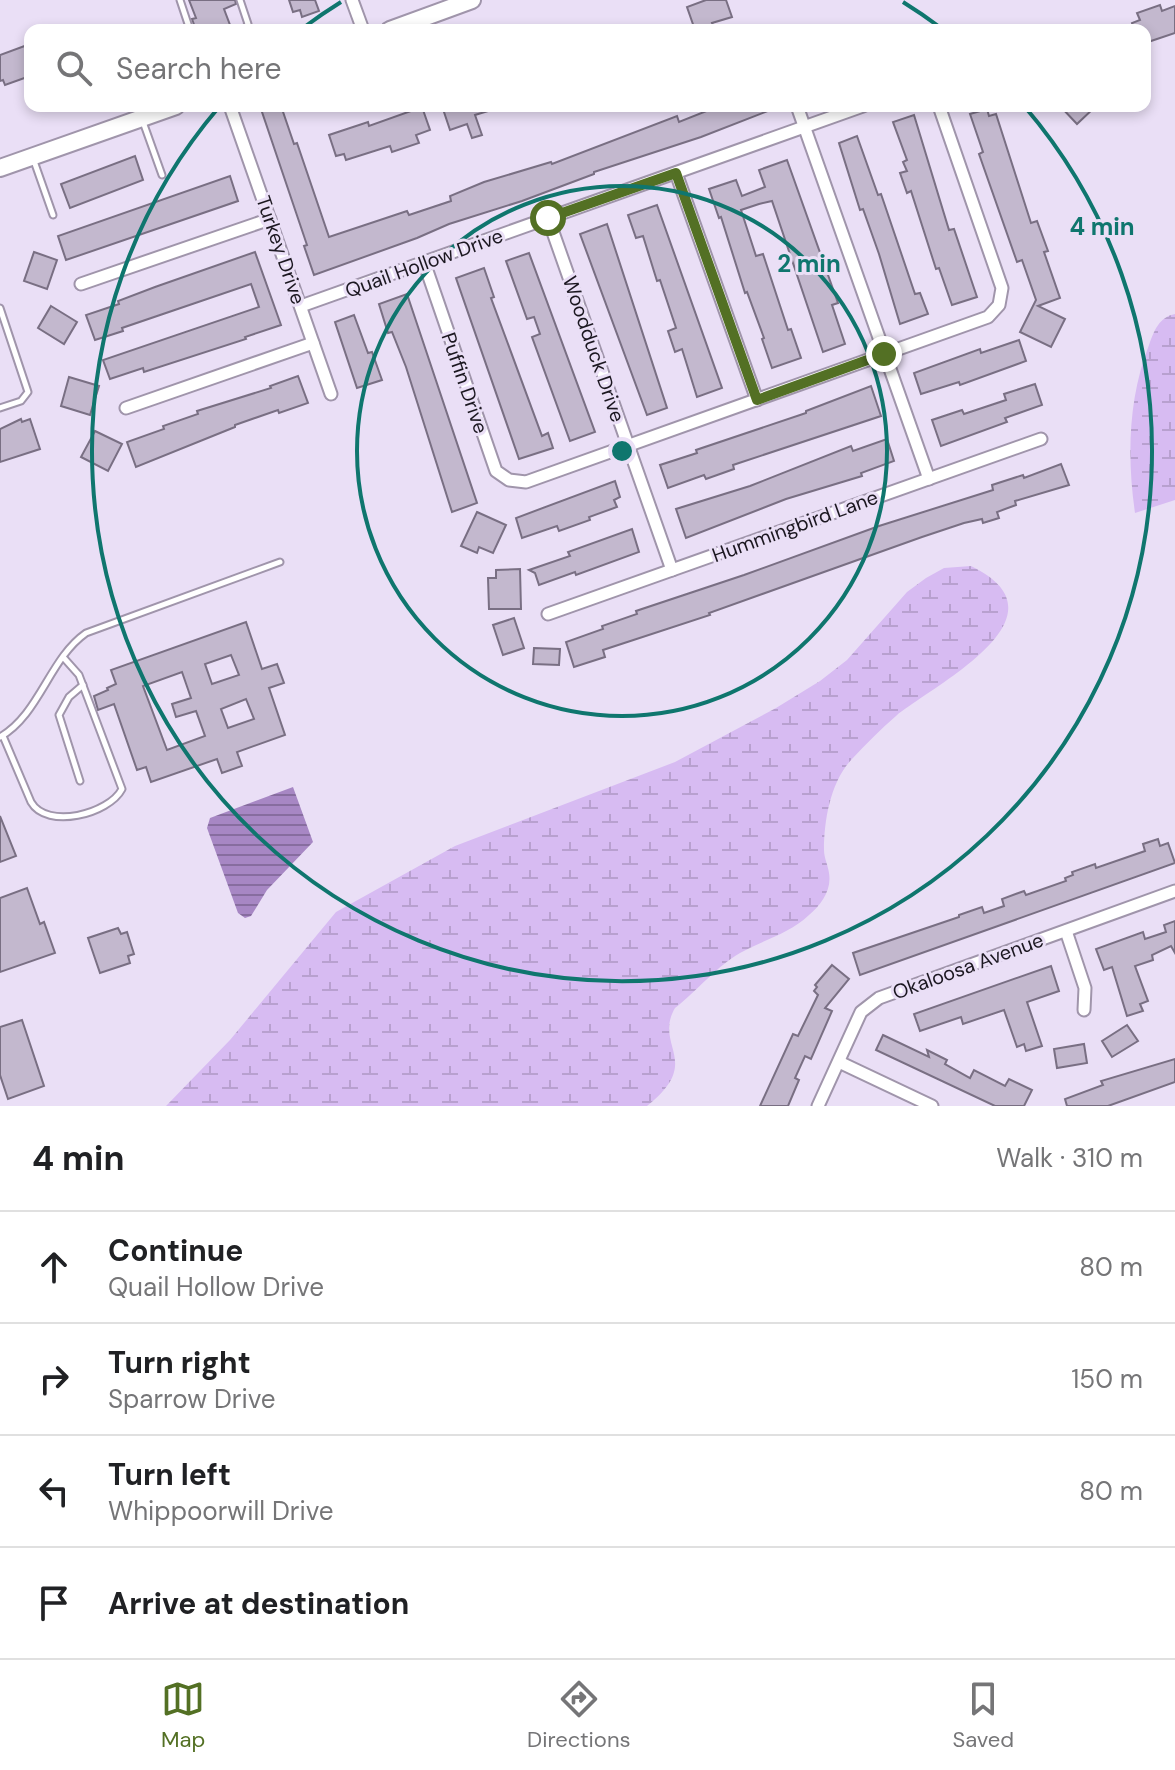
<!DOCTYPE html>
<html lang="en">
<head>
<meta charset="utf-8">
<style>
  :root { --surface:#fff; --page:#f6f6f6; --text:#202124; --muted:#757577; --line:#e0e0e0; --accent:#537024 }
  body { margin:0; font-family:"DM Sans",sans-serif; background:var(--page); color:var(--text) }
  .stop { position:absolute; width:24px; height:24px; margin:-18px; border:6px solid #537024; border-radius:50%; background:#fff }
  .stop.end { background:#537024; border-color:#fff; box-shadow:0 2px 8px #0008 }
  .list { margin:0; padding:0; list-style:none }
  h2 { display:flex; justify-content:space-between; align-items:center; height:104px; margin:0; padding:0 32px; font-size:34px }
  h2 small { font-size:26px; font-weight:400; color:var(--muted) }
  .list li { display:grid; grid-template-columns:52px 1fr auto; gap:24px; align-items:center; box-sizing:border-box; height:112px; padding:0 32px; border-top:2px solid var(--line) }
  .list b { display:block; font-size:30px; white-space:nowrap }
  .list p { margin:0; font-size:26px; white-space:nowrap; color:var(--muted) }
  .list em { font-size:26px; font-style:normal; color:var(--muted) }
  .icon { flex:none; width:44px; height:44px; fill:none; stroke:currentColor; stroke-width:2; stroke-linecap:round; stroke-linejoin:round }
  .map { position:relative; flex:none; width:1175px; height:1106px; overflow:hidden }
  .search { position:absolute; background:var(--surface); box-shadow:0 4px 12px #0003; left:24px; right:24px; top:24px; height:88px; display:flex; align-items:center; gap:20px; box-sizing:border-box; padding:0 28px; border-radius:16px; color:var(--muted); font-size:30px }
  .sheet { height:552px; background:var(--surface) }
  nav { display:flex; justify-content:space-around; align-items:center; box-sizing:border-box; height:112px; border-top:2px solid var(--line); background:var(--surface); font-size:22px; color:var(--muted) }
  nav a { display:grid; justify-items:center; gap:4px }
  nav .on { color:var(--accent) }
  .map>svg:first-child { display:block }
  .wetland { fill:url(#wetland-marsh) }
  .water { fill:url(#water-rules) }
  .building { fill:#c3b8ce; stroke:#796f83; stroke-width:2; fill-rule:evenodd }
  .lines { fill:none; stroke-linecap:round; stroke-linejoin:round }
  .lane-casing { stroke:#a095ab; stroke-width:9 }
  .street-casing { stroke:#a095ab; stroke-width:15 }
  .secondary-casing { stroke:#a095ab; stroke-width:20 }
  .lane { stroke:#fff; stroke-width:5 }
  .street { stroke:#fff; stroke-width:11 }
  .secondary { stroke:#fff; stroke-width:16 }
  .route { stroke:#537024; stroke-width:10 }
  .ring { fill:none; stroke:#0f766e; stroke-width:4 }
  .labels { text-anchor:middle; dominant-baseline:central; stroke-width:6; stroke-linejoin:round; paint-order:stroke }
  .street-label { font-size:20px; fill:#1b1720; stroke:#eadff6 }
  .centre { fill:#0f766e; stroke:#eadff6; stroke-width:4 }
  .ring-label { font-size:24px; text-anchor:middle; font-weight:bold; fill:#0f766e; stroke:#eadff6; stroke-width:6; stroke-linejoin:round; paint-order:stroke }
</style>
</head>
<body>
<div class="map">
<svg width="1175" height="1106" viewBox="0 0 1175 1106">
  <defs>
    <pattern id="wetland-marsh" width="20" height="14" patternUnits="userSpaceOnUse" patternTransform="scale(2)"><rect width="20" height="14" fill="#d7bbf2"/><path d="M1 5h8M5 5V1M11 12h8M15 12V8" fill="none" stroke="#b8a0cf"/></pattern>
    <pattern id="water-rules" width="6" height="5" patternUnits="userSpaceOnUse" patternTransform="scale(2)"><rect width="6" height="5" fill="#a787c4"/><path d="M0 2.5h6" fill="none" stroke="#876d9f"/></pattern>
  </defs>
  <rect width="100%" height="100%" fill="#eadff6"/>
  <g class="wetland">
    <path d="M1175 314V500L1135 513C1127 457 1128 399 1149 345 1154 331 1159 317 1175 314Z"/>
    <path d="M971 566C1074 616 935 684 896 716 881 729 866 744 852 759 831 781 824 819 824 850 824 858 828 865 829 873 832 890 821 905 809 915 789 934 763 940 740 953 718 965 696 992 675 1008 653 1046 704 1061 647 1106H166L230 1040 336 912 455 846 675 762 776 708 820 681 847 660 907 592 926 578 944 568Z"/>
  </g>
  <polygon class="water" points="293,787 313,842 267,890 251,916 245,918 238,913 207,828 210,818"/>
  <g class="building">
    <polygon points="189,0 235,0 236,4 224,9 230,25 216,30 196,30 192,19 196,18"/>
    <polygon points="289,0 315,0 319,11 302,17 300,10 293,12"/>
    <polygon points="706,0 726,0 732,17 712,23 715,30 695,30 687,7"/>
    <polygon points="1160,5 1162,11 1175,6 1175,33 1145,43 1145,30 1134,30 1132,23 1140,20 1137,13"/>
    <polygon points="30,44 30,76 5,85 3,80 0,81 0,55"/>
    <polygon points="268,106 281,106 294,144 297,143 329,237 407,211 409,215 451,201 450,196 484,182 551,162 552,164 677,116 679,122 719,106 778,107 701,137 594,172 594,174 522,201 449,224 417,238 314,275 304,246 307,245 261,109"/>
    <polygon points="442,106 498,106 498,108 475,115 482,135 472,138 467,124 450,130"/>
    <polygon points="1060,106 1096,106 1077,124"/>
    <polygon points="422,107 430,130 416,135 419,143 392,152 390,146 346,160 344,154 336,156 329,135 368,122 369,126"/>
    <polygon points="987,109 989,116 996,114 1031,223 1037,221 1048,251 1044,252 1060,298 1038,306 1065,319 1051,347 1020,332 1036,300 1022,260 1017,262 979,154 983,152 970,114"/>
    <polygon points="914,115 949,230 954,229 977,297 952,305 939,268 936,269 911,191 907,193 900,173 907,171 903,162 907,160 893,122"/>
    <polygon points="857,136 878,195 881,194 915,294 920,293 928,314 900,324 879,254 863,209 860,210 839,143"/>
    <polygon points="135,156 143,180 70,208 61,184"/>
    <polygon points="787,160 838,303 832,305 845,344 823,352 772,201 759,204 741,210 756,256 763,254 788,330 791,329 801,358 772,368 762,339 764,338 747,292 745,293 721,217 719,218 709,189 736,180 742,196 765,187 759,170"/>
    <polygon points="230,176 238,201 66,260 58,236"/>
    <polygon points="657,205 722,388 697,397 682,349 675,352 668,331 676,328 660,280 657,281 643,236 636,238 628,215"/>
    <polygon points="607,224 667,408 647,415 580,234"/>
    <polygon points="34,252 57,260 47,289 24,281"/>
    <polygon points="255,252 281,325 245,337 246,339 144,372 143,368 110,379 103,360 259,307 251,284 122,328 123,331 95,340 86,315 119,304 118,301 155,287"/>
    <polygon points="529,253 595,432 570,441 532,337 540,334 534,317 527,319 506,261"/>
    <polygon points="484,268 494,297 491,298 542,436 548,433 553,448 519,459 456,278"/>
    <polygon points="407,294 477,503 452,512 406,367 392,332 388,333 379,304"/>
    <polygon points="51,306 77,322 64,344 38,328"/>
    <polygon points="354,315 368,353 372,352 382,380 357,388 335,322"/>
    <polygon points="1019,340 1026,361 960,385 959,382 921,394 914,373 980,349 981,353"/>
    <polygon points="298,376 308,403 279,413 278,410 235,425 235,427 136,467 127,442 164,429 163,426 198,414 197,411 271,388 270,386"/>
    <polygon points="69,377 99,386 90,415 61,406"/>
    <polygon points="1035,384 1042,405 1005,418 1007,422 941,446 932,420 962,410 964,414 1006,400 1004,394"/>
    <polygon points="871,386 881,416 733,465 734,469 706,479 704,475 668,488 660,465 697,453 696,450 806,413 806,411"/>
    <polygon points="21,419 22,422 30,419 40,449 0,462 0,429"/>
    <polygon points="95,431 122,444 108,471 81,457"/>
    <polygon points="887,439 894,461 861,473 862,476 786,499 686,538 676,509 750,486 851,446 853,451"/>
    <polygon points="1061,464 1069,485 1015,501 1016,505 997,512 999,518 983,523 982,519 964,523 922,537 709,613 710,615 603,650 605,657 574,667 566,642 603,629 602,626 637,614 636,611 744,575 879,526 993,490 992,485 1023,475 1024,478"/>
    <polygon points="615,481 620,497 614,500 617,507 589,517 590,520 559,531 557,526 522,538 516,518"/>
    <polygon points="477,512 506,525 493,553 479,547 477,553 461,546"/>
    <polygon points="632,529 639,552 576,575 575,572 539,585 535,573 529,570 570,556 568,552"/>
    <polygon points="520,569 521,609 489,609 488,578 496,578 496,570"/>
    <polygon points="514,618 524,648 503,655 493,625"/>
    <path d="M246 622 262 669 277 664 284 683 269 688 285 735 237 752 242 766 222 773 217 759 151 782 146 767 137 770 114 704 98 710 94 696 108 690 107 688 116 684 111 670ZM231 655 239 675 212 684 205 664ZM182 672 191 698 172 704 176 717 196 711 205 736 167 750 143 686ZM246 699 254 719 228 728 221 709Z"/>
    <polygon points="534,648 560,649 559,665 533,664"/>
    <polygon points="0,816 16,856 0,862"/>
    <polygon points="1158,839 1160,846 1168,843 1175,863 860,975 853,953 959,917 959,915 982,907 984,913 1004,906 1002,899 1024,891 1026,895 1066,881 1065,878 1073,875 1072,872 1095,864 1096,868 1145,851 1143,844"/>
    <polygon points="27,888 40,924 44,922 55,953 0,972 0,898"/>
    <polygon points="1175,921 1175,953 1171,946 1152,955 1153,960 1135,966 1148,1001 1140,1004 1143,1011 1127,1016 1112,967 1104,970 1096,949 1143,932 1145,939 1166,932 1164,925"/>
    <polygon points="118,928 121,934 127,932 134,954 128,956 130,963 100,973 88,938"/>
    <polygon points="832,965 849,979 825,1008 832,1011 811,1059 805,1056 795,1078 799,1080 788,1106 760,1106 793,1034 798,1036 818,995 814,991 817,987 815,985"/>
    <polygon points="1051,966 1059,991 1027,1002 1042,1046 1026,1051 1024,1044 1017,1047 1004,1010 963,1024 961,1017 920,1031 914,1014"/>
    <polygon points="22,1020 44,1086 8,1099 0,1075 0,1027"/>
    <polygon points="1127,1025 1138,1041 1112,1057 1102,1041"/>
    <polygon points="883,1035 929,1057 927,1050 947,1060 945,1064 970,1078 974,1070 1005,1086 1009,1079 1032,1090 1024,1106 995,1106 876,1050"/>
    <polygon points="1084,1044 1087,1063 1057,1068 1054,1049"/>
    <polygon points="1175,1059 1175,1082 1108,1106 1067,1106 1065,1099 1103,1085 1101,1081"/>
  </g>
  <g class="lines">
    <g class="lane-casing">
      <g id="lane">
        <polyline points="180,0 190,30"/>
        <polyline points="240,0 248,24 244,30"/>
        <polyline points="142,119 162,175"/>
        <polyline points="34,161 53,215"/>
        <polyline points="0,308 28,392 21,401 0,408"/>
        <path d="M3 736 31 802C47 830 109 814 122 789L79 675 63 657"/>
        <path d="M0 737C40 714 49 659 86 633L280 562"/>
        <polyline points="80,781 59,715 69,697 83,685"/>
      </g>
    </g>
    <g class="street-casing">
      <g id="street">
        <polyline points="352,0 363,30"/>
        <polyline points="230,106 331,394"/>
        <polyline points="797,106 929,479"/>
        <polyline points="676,173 757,400"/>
        <polyline points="548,218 672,570"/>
        <polyline points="424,262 496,471 509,480 526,482 988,317 999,305 1002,288 939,106"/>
        <polyline points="81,284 270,219"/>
        <polyline points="301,306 863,106"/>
        <polyline points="126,408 313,343"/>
        <polyline points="548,614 1041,439"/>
        <polyline points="1066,931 1085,988 1084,1010"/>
        <polyline points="839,1062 932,1106"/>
        <polyline points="818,1106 861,1012 879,998 1175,891"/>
      </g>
    </g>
    <g class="secondary-casing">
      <g id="secondary">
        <polyline points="390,30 472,0"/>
        <polyline points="0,168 176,106"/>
      </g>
    </g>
    <use href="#lane" class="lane"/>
    <use href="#street" class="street"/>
    <use href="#secondary" class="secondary"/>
  </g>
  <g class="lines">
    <polyline class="route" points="548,218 676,173 757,400 884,354"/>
  </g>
  <g class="ring">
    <circle cx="622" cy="451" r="265"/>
    <path d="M303 28A530 530 0 0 1 341 2M903 2A530 530 0 0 1 941 28M1025 107A530 530 0 1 1 219 107"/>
  </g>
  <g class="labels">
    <g class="street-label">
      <text transform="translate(281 250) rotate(71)">Turkey Drive</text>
      <text transform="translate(424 263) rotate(-20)">Quail Hollow Drive</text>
      <text transform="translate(594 349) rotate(71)">Woodduck Drive</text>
      <text transform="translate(465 383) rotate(71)">Puffin Drive</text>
      <text transform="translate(795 526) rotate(-20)">Hummingbird Lane</text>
      <text transform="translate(968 966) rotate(-20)">Okaloosa Avenue</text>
    </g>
  </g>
  <circle cx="622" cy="451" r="12" class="centre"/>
  <g class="ring-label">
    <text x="1102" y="235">4 min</text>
    <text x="809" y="272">2 min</text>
  </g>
</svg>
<div class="stop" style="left:548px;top:218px"></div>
<div class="stop end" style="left:884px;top:354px"></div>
<div class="search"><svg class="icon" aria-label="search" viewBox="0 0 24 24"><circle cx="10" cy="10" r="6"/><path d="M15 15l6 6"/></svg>Search here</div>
</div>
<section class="sheet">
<h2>4 min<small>Walk · 310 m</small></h2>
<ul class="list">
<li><svg class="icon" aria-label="ahead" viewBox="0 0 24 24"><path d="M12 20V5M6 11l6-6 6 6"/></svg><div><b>Continue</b><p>Quail Hollow Drive</p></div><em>80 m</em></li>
<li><svg class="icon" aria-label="right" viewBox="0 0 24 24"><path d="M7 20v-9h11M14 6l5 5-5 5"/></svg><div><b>Turn right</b><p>Sparrow Drive</p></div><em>150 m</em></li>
<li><svg class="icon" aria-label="left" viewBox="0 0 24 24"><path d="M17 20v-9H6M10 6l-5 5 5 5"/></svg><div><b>Turn left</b><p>Whippoorwill Drive</p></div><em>80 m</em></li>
<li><svg class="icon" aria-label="arrive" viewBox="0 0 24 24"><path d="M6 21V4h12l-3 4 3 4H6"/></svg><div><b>Arrive at destination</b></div></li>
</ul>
</section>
<nav>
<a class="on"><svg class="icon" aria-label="map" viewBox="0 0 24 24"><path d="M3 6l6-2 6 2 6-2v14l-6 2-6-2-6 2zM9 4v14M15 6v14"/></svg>Map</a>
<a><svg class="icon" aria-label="directions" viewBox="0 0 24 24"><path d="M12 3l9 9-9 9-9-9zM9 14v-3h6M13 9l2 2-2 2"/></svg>Directions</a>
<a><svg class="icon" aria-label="saved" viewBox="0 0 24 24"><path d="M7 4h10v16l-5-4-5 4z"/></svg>Saved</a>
</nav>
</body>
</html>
